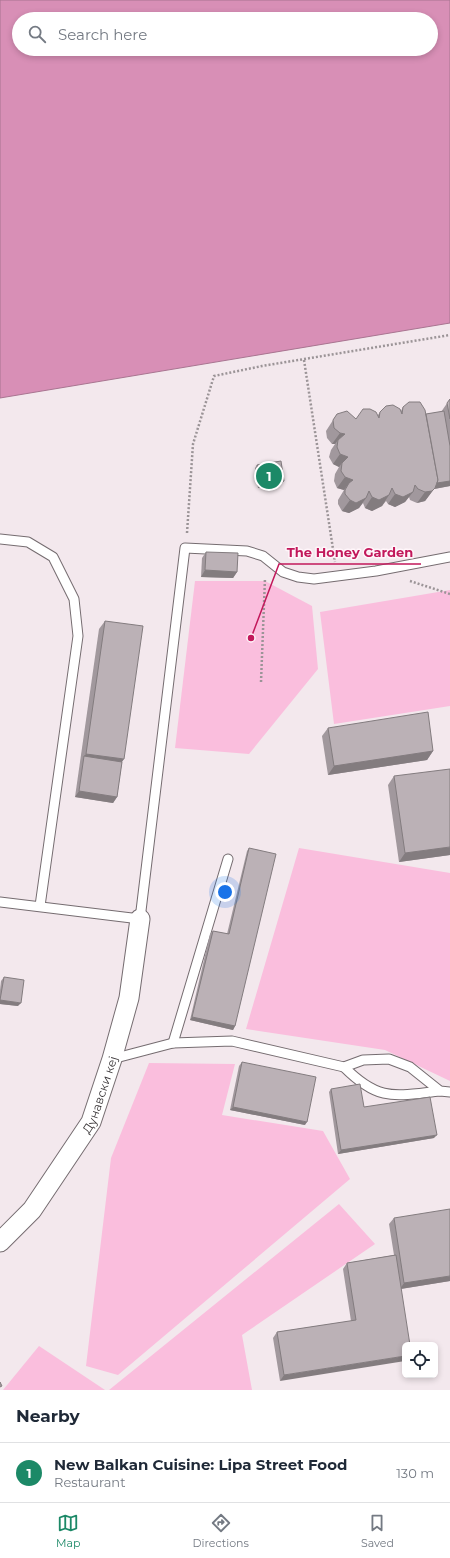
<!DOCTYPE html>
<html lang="en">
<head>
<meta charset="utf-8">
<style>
  :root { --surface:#fff; --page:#f2f2f3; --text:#1f2937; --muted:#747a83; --line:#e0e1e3; --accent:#1c8967 }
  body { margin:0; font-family:Montserrat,sans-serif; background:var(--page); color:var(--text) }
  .controls { position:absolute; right:12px; bottom:12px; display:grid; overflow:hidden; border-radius:6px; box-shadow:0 2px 6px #0003 }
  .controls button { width:36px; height:36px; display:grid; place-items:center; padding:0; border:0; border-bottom:1px solid var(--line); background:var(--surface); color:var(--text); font:20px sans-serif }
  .you { position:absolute; left:225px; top:892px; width:14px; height:14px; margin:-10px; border:3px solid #fff; border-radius:50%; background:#1a73e8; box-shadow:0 0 0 6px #1a73e833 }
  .badge { display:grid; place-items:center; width:26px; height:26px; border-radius:50%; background:var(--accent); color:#fff; font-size:13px; font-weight:700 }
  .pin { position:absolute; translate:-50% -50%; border:2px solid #fff; box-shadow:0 1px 4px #0006 }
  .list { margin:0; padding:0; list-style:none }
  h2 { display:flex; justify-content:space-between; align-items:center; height:52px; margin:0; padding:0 16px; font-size:17px }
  h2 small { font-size:13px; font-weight:400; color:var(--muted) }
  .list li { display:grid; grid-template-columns:26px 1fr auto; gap:12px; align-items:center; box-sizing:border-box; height:60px; padding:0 16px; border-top:1px solid var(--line) }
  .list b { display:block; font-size:15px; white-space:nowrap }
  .list p { margin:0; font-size:13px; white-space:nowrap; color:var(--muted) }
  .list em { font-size:13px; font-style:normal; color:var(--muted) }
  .icon { flex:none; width:22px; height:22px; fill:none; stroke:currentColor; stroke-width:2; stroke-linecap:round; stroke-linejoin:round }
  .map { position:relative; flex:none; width:450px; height:1390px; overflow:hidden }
  .search { position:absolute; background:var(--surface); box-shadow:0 2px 6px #0003; left:12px; right:12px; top:12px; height:44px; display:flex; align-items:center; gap:10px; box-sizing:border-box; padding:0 14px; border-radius:22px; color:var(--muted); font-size:15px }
  .sheet { height:112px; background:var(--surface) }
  nav { display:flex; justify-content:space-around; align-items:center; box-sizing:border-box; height:56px; border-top:1px solid var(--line); background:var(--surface); font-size:11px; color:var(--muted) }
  nav a { display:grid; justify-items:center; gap:2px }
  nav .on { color:var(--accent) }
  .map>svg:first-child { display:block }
  .green { fill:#fabedd }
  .water { fill:#d88fb6; stroke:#a87490; fill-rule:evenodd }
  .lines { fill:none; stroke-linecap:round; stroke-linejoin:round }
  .lane-casing { stroke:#756c70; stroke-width:11 }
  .street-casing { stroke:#756c70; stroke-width:21 }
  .path { stroke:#9b9497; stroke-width:2.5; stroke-dasharray:2 2; stroke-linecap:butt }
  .lane { stroke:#fff; stroke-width:9 }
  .street { stroke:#fff; stroke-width:19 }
  .wall { fill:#a1989d }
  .shaded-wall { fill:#837c7f }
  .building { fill:#bbb1b6; stroke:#837c7f }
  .labels { text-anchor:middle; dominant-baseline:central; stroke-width:3; stroke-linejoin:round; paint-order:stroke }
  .street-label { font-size:12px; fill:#393537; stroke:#fff6fa }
  .leader { fill:none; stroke:#c2185b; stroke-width:1.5 }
  .callout-dot { fill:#c2185b; stroke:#fff6fa; stroke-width:1.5 }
  .callout-label { font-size:13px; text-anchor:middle; font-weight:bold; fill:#c2185b; stroke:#fff6fa; stroke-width:3; stroke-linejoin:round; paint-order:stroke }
</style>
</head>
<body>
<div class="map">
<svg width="450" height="1390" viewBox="0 0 450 1390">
  <rect width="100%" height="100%" fill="#f3e8ed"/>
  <g class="green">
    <polygon points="195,581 265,581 312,606 318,669 249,754 175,748"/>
    <polygon points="450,590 450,706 334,724 320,612"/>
    <polygon points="299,848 450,873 450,1081 385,1050 246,1029"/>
    <polygon points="149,1063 235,1064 222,1115 323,1131 350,1179 118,1375 86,1366 111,1158"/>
    <polygon points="339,1204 375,1244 242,1335 252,1390 109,1390"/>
    <polygon points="39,1346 105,1390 3,1390"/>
  </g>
  <path class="water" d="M0 0H450V323L0 398ZM19 19H431V49H19Z"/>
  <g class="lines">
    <g class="lane-casing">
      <g id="lane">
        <polyline points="0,539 28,542 53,557 74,599 78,636 40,906"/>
        <polyline points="0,902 140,919 185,548 247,551 263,556 283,572 298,577 314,579 376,571 450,557"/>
        <polyline points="173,1043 228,859"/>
        <polyline points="112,1059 173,1043 232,1041 344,1067 363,1060 389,1059 410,1067 440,1091 450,1092"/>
        <path d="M344 1067C379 1102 394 1096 440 1091"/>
      </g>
    </g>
    <g class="street-casing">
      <g id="street">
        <path id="s1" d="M0 1242 32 1210 91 1122 112 1059 129 998 140 919"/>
      </g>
    </g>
    <g class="path">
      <polyline points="304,360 335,562"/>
      <polyline points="187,533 193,444 214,376 262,366 450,335"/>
      <polyline points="410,581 450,594"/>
      <polyline points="261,682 265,578"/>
    </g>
    <use href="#lane" class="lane"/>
    <use href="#street" class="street"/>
  </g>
  <g class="wall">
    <polygon points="450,399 450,486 434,489 425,501 417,503 410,500 409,497 405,502 395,507 388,504 386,501 382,506 372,511 365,508 363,503 359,508 349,513 342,511 338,504 338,500 344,490 337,488 334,481 335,474 339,467 333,464 329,457 331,450 335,444 332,444 327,438 326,431 337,414 356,419 378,415 380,412 401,411 403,407 426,414 441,412"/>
    <polygon points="257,465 281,484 258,488 255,468"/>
    <polygon points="206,552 237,572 233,578 201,577 202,558"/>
    <polygon points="105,621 122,762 117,797 113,803 75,797 99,629"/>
    <polygon points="328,728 433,751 427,760 328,775 322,736"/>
    <polygon points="394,776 450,855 399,862 388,785"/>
    <polygon points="249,848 235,1026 233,1030 190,1020 210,934 213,931 227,934 247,851"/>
    <polygon points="4,977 18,1006 0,1004 0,990 1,981"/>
    <polygon points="242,1062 305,1125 230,1110 239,1066"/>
    <polygon points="331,1089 364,1107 434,1138 338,1154 329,1092"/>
    <polygon points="394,1218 450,1281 401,1289 280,1381 273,1338 277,1332 351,1321 343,1269 347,1263 394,1255 389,1224"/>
  </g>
  <g class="shaded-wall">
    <polygon points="340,433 345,434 338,440 335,444 332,444"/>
    <polygon points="340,454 348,457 342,463 339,467 333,464"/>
    <polygon points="345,477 353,480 346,491 345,490 349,483 344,490 337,488"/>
    <polygon points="284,481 281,484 258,488 261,484"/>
    <polygon points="450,481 450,486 434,489 425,501 417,503 425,492 434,483"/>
    <polygon points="413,492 405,502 395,507 388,504 395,494"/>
    <polygon points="389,495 382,506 372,511 365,508 372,497"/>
    <polygon points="366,498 359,508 349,513 342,511 350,500"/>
    <polygon points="205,570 237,572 233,578 201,577"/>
    <polygon points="433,751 427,760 328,775 334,766"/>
    <polygon points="86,754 124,759 118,768 84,756"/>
    <polygon points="79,791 117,797 113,803 75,797"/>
    <polygon points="450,847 450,855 399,862 405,853"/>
    <polygon points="0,1000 21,1003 18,1006 0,1004"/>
    <polygon points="192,1017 235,1026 233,1030 190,1020"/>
    <polygon points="233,1107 307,1122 305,1125 230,1110"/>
    <polygon points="437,1135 434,1138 338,1154 341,1150"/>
    <polygon points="450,1276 450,1281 400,1289 404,1283"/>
    <polygon points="405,1356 405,1361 280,1381 284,1375"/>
  </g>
  <g class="building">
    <polygon points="450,399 450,419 447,403"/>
    <polygon points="409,402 420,402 425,410 438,480 435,488 432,491 425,492 418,489 415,485 413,492 403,497 395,494 392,488 389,495 379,500 372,497 369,491 366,498 356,503 350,500 345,494 345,490 349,483 353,480 345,477 341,471 342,463 348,457 340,454 337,447 338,440 345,434 340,433 334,428 333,420 337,414 347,411 356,419 363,409 370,409 376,412 379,418 380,412 386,406 393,405 400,409 402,414 403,407"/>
    <polygon points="444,411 450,446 450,481 437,483 438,480 426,414"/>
    <polygon points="281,461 284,481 261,484 257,465"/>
    <polygon points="206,552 238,553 237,572 205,570"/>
    <polygon points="105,621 143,626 124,759 86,754"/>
    <polygon points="428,712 433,751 334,766 328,728"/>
    <polygon points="84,756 122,762 117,797 79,791"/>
    <polygon points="450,769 450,847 405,853 394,776"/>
    <polygon points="249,848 276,854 235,1026 192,1017 213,931 229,934"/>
    <polygon points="4,977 24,980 21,1003 0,1000"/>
    <polygon points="242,1062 316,1077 307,1122 233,1107"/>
    <polygon points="360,1084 364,1107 430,1097 437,1135 341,1150 331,1089"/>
    <polygon points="450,1209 450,1276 404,1283 394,1218"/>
    <polygon points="396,1255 410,1345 405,1345 405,1356 284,1375 277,1332 356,1320 347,1263"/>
    <polygon points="0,1382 2,1386 0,1387"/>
  </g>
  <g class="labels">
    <g class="street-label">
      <text stroke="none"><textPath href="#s1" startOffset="180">Дунавски кеј</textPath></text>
    </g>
  </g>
  <path class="leader" d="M251 638L279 564H421"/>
  <circle class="callout-dot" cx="251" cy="638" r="4"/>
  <g class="callout-label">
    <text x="350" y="557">The Honey Garden</text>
  </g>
</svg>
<div class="controls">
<button><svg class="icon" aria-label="locate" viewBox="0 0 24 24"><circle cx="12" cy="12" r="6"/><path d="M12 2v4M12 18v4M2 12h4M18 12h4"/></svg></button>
</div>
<div class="you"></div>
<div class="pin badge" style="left:269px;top:476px">1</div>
<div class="search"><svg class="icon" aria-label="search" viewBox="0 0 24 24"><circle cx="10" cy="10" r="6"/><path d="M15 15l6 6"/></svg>Search here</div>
</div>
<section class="sheet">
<h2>Nearby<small></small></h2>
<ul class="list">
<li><span class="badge">1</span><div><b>New Balkan Cuisine: Lipa Street Food</b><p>Restaurant</p></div><em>130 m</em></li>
</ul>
</section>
<nav>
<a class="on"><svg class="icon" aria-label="map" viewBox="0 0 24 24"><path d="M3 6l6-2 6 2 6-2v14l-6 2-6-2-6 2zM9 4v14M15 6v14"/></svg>Map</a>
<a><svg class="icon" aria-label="directions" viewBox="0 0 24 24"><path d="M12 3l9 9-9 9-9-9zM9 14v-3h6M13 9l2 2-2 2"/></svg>Directions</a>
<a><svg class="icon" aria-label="saved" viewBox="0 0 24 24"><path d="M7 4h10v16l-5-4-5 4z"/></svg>Saved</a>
</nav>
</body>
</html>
